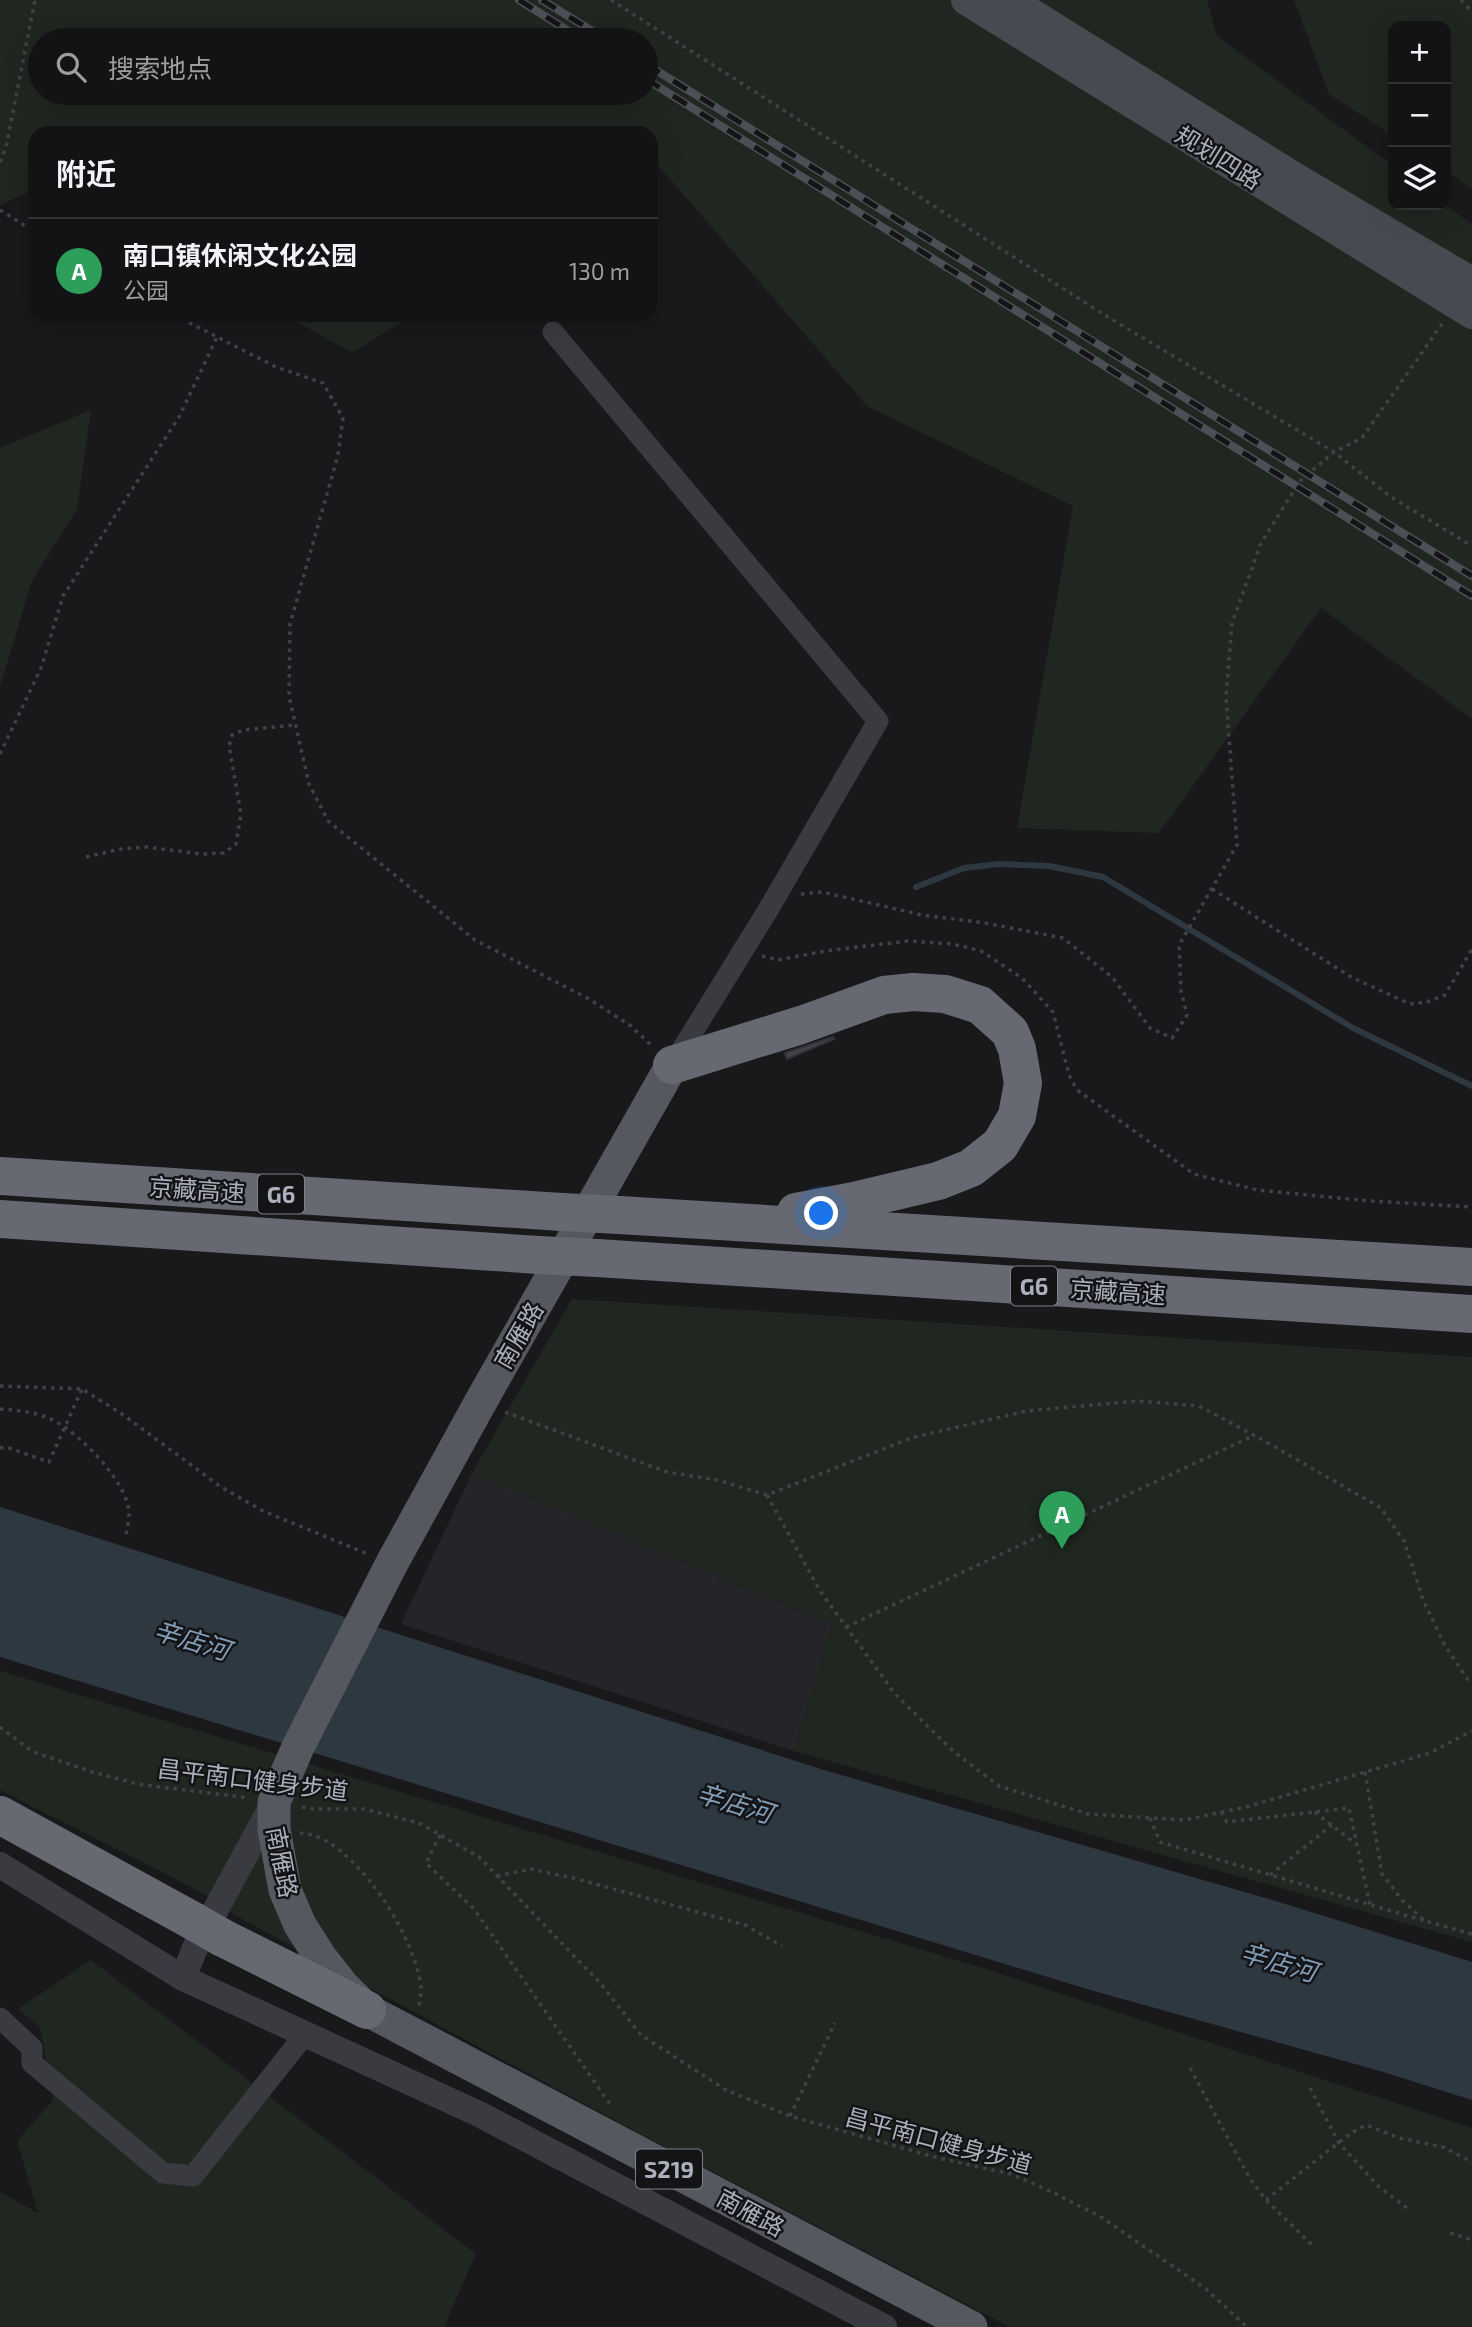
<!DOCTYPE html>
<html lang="zh">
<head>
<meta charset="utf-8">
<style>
  :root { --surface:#131315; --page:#202022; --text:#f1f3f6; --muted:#9d9ea0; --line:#323234; --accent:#fbba32 }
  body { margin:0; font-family:"Exo 2","Noto Sans SC",sans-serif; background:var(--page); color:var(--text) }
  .controls { position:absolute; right:21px; top:21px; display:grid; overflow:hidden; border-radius:14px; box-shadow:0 7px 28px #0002 }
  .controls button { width:63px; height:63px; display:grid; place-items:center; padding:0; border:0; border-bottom:2px solid var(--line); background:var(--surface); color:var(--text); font:35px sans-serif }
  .you { position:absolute; left:822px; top:1214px; width:24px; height:24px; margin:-18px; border:5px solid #fff; border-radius:50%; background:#1a73e8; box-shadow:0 0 0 10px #1a73e833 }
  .badge { display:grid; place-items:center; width:46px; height:46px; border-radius:50%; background:var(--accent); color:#fff; font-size:23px; font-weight:700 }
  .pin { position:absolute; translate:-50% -58px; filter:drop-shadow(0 2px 4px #0008) }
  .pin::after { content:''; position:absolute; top:37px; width:24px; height:21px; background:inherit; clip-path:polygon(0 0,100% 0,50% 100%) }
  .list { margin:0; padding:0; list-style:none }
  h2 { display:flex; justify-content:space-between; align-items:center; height:91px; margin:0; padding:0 28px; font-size:30px }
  h2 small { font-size:23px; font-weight:400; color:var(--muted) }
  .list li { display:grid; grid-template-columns:46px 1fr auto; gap:21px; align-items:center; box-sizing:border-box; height:105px; padding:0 28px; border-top:2px solid var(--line) }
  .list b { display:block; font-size:26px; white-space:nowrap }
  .list p { margin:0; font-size:23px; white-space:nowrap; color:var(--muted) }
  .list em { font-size:23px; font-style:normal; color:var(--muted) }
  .icon { flex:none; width:38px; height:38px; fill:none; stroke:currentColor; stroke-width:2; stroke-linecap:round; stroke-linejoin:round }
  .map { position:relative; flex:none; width:1472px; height:2327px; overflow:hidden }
  .search { position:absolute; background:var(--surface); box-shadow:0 7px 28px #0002; left:28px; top:28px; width:630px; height:77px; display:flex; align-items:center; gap:18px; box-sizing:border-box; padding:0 24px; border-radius:38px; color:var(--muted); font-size:26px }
  .panel { position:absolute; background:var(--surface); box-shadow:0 7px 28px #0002; left:28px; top:126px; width:630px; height:196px; border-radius:21px }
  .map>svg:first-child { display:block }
  .built { fill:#252529 }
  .green { fill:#1f2720; fill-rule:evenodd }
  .water { fill:#2e3841 }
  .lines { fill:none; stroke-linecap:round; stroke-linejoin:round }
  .stream { stroke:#2e3841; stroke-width:6 }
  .building { fill:#434449; stroke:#333338; stroke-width:2 }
  .path { stroke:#404248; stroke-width:3.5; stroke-dasharray:3.5 5; stroke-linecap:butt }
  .minor { stroke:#3a3b41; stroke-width:21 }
  .tertiary { stroke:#3a3b41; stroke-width:26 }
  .secondary { stroke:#484a51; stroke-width:30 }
  .primary { stroke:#565860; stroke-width:33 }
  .motorway { stroke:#666972; stroke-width:38 }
  .rail-casing { stroke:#4d4f56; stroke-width:8 }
  .rail { stroke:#141417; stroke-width:5; stroke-dasharray:16; stroke-linecap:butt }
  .motorway-bridge { stroke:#666972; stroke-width:38 }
  .labels { text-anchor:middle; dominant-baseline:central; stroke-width:5; stroke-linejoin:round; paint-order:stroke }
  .shield { fill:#141417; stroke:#7e818a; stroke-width:2 }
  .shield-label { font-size:23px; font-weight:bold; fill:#abb0bc }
  .street-label { font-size:24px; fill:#abb0bc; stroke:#141417 }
  .water-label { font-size:26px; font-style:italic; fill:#819eb8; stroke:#141417 }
</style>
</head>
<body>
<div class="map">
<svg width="1472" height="2327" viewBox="0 0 1472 2327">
  <rect width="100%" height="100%" fill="#19191c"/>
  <polygon class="built" points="472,1473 833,1625 794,1751 401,1624"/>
  <g class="green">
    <path d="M0 0H1207L1217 36 1393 166V205H1445L1472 224V719L1321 608 1159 833 1017 828 1073 506 867 406 657 164 651 167V133H35V189L0 205ZM40 40H646V93H40Z"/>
    <polygon points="1294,0 1472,0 1472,189 1446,171 1446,26 1393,26 1393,136 1329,94"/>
    <polygon points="285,315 413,315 352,353"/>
    <polygon points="91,410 77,509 32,581 0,686 0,448"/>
    <polygon points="572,1299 1472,1357 1472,1942 794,1751 832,1624 472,1473"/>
    <polygon points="0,1671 973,1965 1472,2128 1472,2327 1010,2327 635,2131 247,1922 193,1888 0,1790"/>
    <polygon points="91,1960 476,2254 444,2327 0,2327 0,2192 38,2213 17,2141 53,2100 40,2027 18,2009"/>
  </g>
  <polygon class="water" points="0,1507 824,1770 1282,1903 1472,1962 1472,2100 1380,2071 1087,1989 0,1657"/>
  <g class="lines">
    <polyline class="stream" points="916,887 964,868 999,864 1049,866 1103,877 1353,1028 1472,1086"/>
  </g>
  <polygon class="building" points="833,1037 834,1039 787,1059 785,1053"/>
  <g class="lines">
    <g class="path">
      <polyline points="611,0 1103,314 1334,452 1391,497 1472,546"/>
      <polyline points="1461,0 1472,12"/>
      <polyline points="0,162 6,147 35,0"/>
      <polyline points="0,210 35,232"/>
      <polyline points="174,315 276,367 323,383 343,418 338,455 290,624 289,696 309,784 328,821 475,940 589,999 631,1026 651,1045"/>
      <polyline points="0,754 41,668 63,596 179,417 217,337"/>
      <polyline points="86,857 121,849 146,847 201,854 224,853 236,844 241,814 229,746 232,735 243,730 295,725"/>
      <polyline points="1212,889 1351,977 1410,1004 1427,1002 1445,995 1472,949"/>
      <polyline points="801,894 822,892 922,915 985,923 1063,938 1112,977 1150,1028 1172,1038 1187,1015 1181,991 1179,945 1237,845 1226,696 1232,623 1261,543 1300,481 1334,452 1362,438 1442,324"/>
      <polyline points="762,956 778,960 825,951 908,941 953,944 981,951 1022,978 1053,1012 1069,1075 1077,1090 1194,1174 1257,1190 1369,1201 1472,1207"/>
      <polyline points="0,1386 82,1389 122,1414 221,1487 263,1511 368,1554"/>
      <path d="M0 1409C18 1410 36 1412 53 1420 79 1433 129 1483 129 1514 129 1521 127 1529 126 1535"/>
      <polyline points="505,1412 667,1472 717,1480 767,1495 911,1438 1026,1411 1138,1401 1199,1406 1261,1439 1381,1508 1404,1541 1423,1600 1444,1644 1468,1680 1472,1683"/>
      <polyline points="0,1448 6,1447 49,1462 82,1389"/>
      <polyline points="767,1495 820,1591 895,1694 954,1752 999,1786 1088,1814 1185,1820 1250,1806 1430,1753 1472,1731"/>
      <polyline points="846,1627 1255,1435"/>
      <polyline points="0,1727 33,1752 93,1772 137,1784 249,1798"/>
      <polyline points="1365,1772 1382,1874 1402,1900 1425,1921 1472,1934"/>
      <polyline points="302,1807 314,1809 364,1809 419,1823 479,1857 601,1984 641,2035 726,2090 790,2116 938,2158 1011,2174 1052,2192 1101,2217 1206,2289 1247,2327"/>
      <polyline points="1221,1812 1227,1822 1349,1808 1370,1905"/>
      <polyline points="1315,1812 1357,1845"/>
      <polyline points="1150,1818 1160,1842 1425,1921"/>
      <path d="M300 1833C305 1834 312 1834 316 1836 363 1855 415 1938 421 1987 422 1993 419 2001 419 2008"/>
      <polyline points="440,1835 426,1863 474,1909 612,2107"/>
      <polyline points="1270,1875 1332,1825"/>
      <polyline points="497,1876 531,1869 577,1879 745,1925 782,1946"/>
      <polyline points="1190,2068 1250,2179 1266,2200 1313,2246"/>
      <polyline points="1310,2088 1339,2143 1379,2187 1411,2211"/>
      <polyline points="790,2116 835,2023"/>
      <polyline points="1266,2200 1351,2133 1366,2125 1399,2138 1443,2147 1472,2162"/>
      <polyline points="1450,2233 1472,2240"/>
    </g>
    <g class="minor">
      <polyline points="553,332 878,721 768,910 673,1064"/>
      <polyline points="0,2018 32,2048 32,2063 163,2173 193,2176 306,2033"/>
    </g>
    <g class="tertiary">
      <polyline points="0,1865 183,1978 479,2114 884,2327"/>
      <polyline points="183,1978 195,1948 274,1802"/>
    </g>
    <g class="secondary">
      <polyline points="966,0 1472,314"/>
      <polyline points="1010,0 1294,177 1472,282"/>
    </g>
    <polyline class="primary" points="672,1065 480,1403 392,1563 298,1747 274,1802 274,1829 285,1890 300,1925 321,1958 343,1986 367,2010 971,2327"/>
    <g class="motorway">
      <polyline points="672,1065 801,1025 884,995 913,992 945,994 980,1005 1010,1032 1017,1049 1023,1083 1017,1116 1000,1145 971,1168 938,1181 854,1201 796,1212"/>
      <polyline points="0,1176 562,1212"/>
      <polyline points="619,1215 1472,1267"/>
      <polyline points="0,1219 539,1255"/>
      <polyline points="597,1258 1472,1314"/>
      <polyline points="0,1815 195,1922"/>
      <polyline points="221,1937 367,2010"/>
    </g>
    <g class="rail-casing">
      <g id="rail">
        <polyline points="519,0 583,40"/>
        <polyline points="542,0 607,40"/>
        <polyline points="646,64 1472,576"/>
        <polyline points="646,79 1472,596"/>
      </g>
    </g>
    <use href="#rail" class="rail"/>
    <g class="motorway-bridge">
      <polyline points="562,1212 619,1215"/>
      <polyline points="539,1255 597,1258"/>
      <polyline points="195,1922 221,1937"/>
    </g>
  </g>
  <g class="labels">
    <g class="shield">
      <rect x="258" y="1174.5" width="46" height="39" rx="5"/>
      <rect x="1011" y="1266.5" width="46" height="39" rx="5"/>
      <rect x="636" y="2149.5" width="66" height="39" rx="5"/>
    </g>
    <g class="shield-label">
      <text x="281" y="1194">G6</text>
      <text x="1034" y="1286">G6</text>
      <text x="669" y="2169">S219</text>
    </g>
    <g class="street-label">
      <text transform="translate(1219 157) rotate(32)">规划四路</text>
      <text transform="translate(197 1189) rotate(4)">京藏高速</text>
      <text transform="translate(1118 1291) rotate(4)">京藏高速</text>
      <text transform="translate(518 1335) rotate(-60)">南雁路</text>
      <text transform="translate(253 1779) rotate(7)">昌平南口健身步道</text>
      <text transform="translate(283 1862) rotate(79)">南雁路</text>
      <text transform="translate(939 2140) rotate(15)">昌平南口健身步道</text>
      <text transform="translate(751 2212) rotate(28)">南雁路</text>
    </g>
    <g class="water-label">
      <text transform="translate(192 1639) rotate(17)">辛店河</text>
      <text transform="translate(735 1802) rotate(17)">辛店河</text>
      <text transform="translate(1279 1961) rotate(16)">辛店河</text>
    </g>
  </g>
</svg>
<div class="controls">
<button>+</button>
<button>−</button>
<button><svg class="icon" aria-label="layers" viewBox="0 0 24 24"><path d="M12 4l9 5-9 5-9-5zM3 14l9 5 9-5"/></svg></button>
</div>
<div class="you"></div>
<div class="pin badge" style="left:1062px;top:1549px;background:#2e9e5b">A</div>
<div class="search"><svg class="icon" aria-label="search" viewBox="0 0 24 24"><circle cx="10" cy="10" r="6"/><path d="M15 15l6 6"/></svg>搜索地点</div>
<section class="panel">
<h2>附近<small></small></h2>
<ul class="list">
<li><span class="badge" style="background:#2e9e5b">A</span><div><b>南口镇休闲文化公园</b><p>公园</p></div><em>130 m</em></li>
</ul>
</section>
</div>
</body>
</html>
